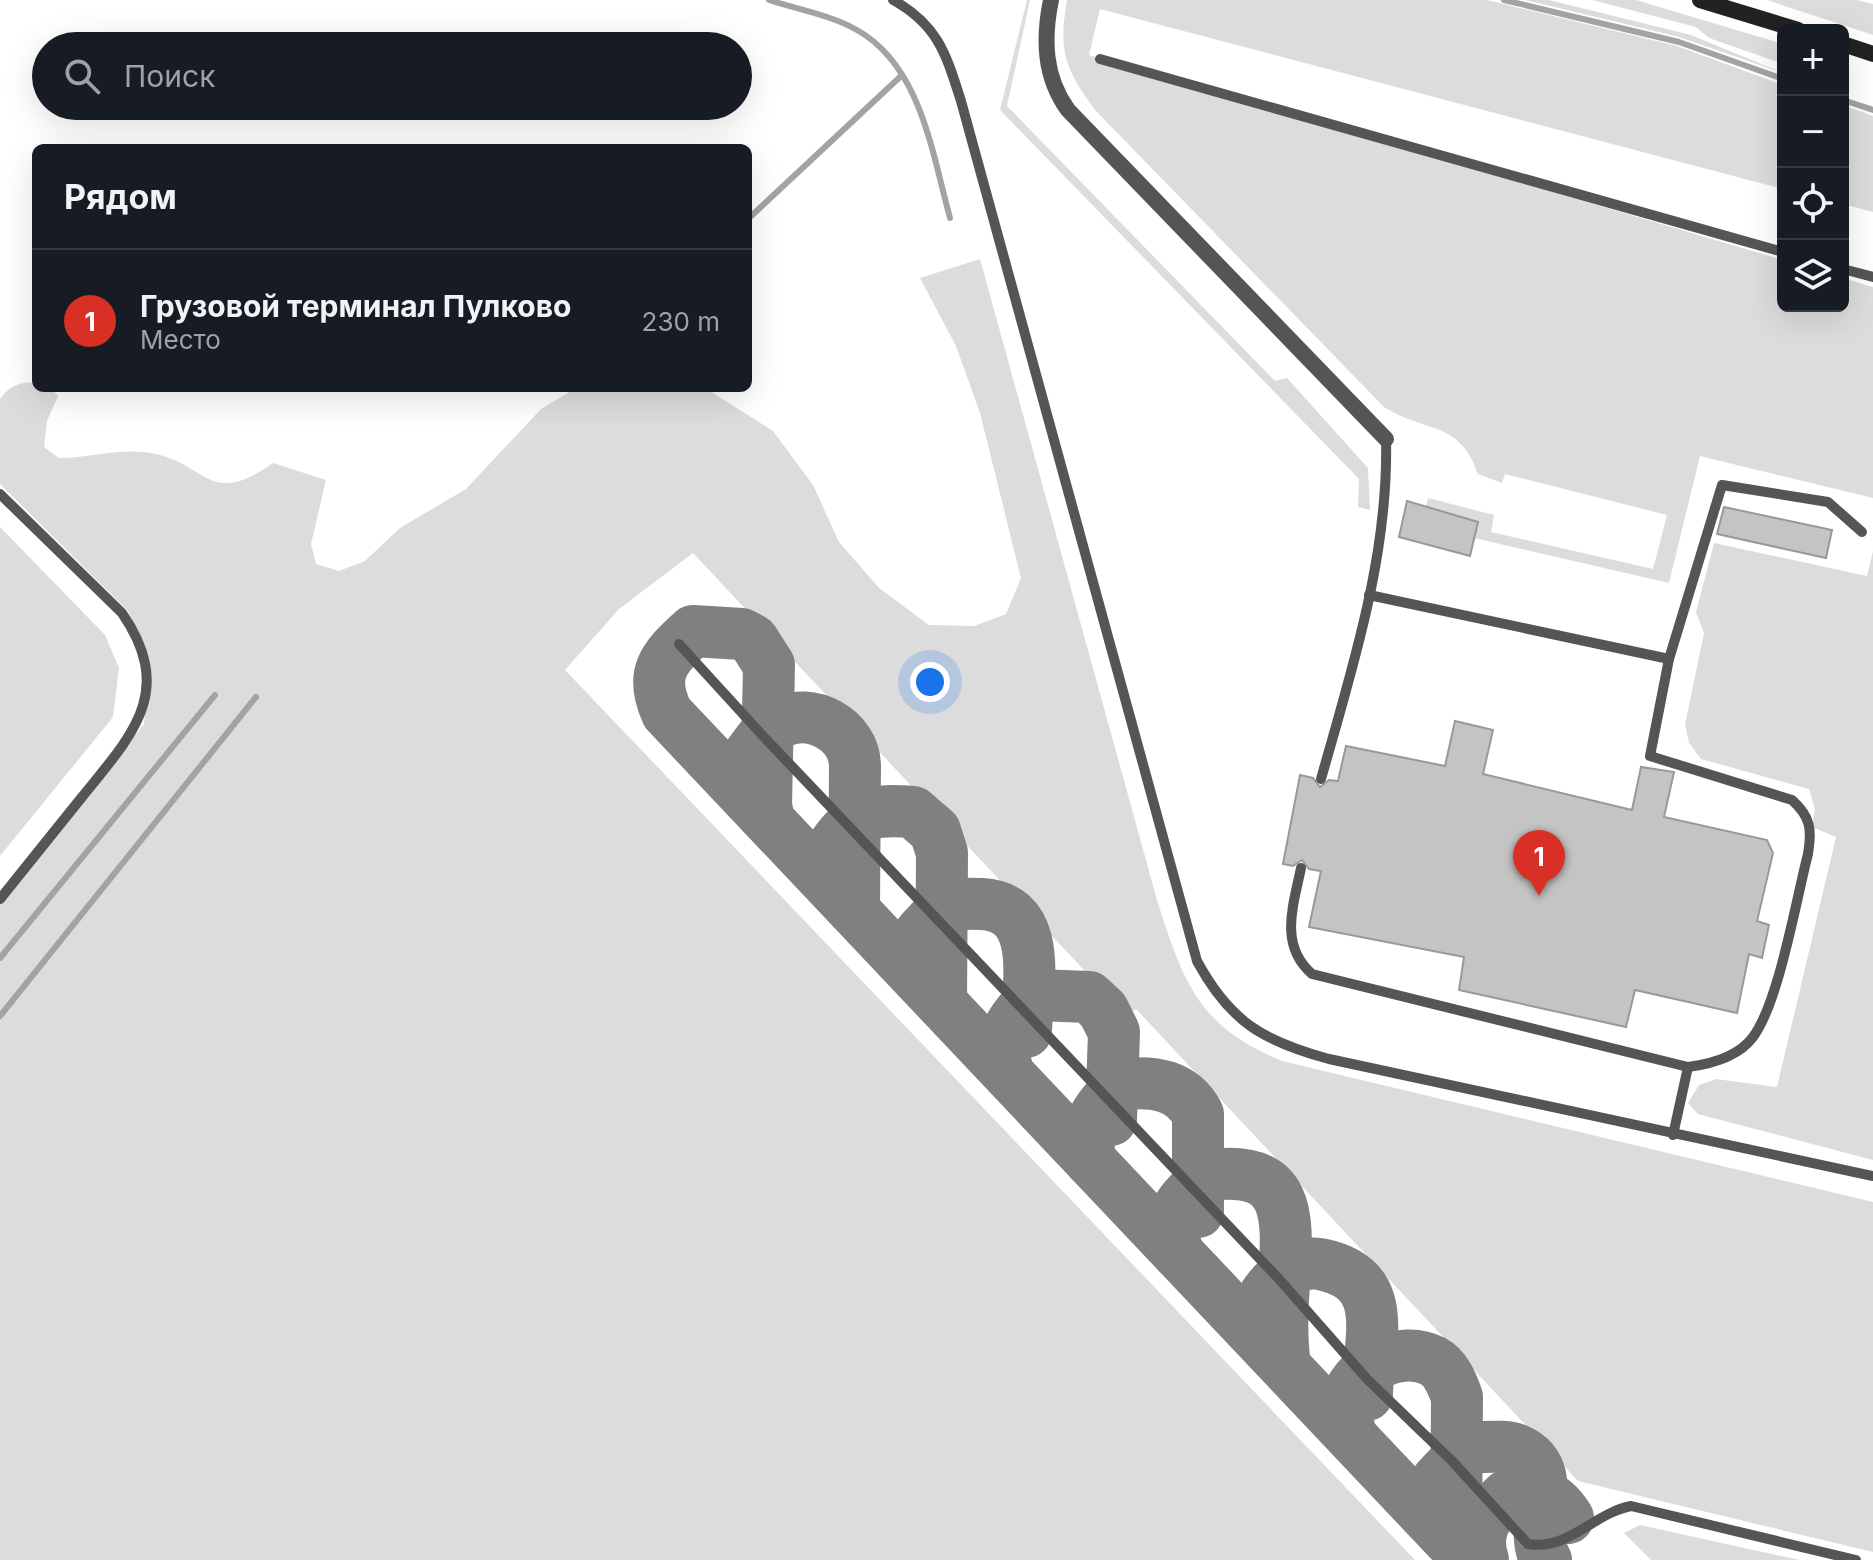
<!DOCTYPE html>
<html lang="ru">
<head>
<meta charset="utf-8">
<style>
  :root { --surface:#171b24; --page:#20242c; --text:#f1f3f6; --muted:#9ea1a6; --line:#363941; --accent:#d93025 }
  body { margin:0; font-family:Inter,sans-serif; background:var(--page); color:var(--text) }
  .controls { position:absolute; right:24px; top:24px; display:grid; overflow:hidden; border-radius:12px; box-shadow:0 8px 32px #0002 }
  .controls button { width:72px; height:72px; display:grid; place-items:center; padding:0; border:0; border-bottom:2px solid var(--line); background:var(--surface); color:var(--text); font:40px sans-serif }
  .you { position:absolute; left:930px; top:682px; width:28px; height:28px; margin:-20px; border:6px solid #fff; border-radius:50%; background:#1a73e8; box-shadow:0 0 0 12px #1a73e833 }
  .badge { display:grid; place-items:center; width:52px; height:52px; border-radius:50%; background:var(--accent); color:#fff; font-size:26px; font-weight:700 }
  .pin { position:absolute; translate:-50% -66px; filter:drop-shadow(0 2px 4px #0008) }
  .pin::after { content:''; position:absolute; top:42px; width:28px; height:24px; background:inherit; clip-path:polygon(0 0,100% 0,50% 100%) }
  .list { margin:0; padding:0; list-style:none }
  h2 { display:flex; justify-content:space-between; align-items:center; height:104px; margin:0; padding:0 32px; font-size:34px }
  h2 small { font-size:26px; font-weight:400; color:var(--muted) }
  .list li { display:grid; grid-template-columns:52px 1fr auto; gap:24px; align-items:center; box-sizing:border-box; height:144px; padding:0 32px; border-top:2px solid var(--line) }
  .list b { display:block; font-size:30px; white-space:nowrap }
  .list p { margin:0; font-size:26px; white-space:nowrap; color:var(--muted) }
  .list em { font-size:26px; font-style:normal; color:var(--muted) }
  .icon { flex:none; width:44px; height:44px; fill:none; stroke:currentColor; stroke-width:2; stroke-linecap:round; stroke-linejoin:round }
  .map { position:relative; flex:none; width:1873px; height:1560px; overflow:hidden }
  .search { position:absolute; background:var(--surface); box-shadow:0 8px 32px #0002; left:32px; top:32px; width:720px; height:88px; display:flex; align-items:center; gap:20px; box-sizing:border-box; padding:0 28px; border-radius:44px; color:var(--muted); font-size:30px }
  .panel { position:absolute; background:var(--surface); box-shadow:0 8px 32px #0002; left:32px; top:144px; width:720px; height:248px; border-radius:12px }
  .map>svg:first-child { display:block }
  .green { fill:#dcdcdc }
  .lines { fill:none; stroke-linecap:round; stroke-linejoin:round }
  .stream { stroke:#a3a3a3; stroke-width:6 }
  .taxiway { stroke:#808080; stroke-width:52 }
  .building { fill:#c4c4c4; stroke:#999; stroke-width:2 }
  .service { stroke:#555; stroke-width:10 }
  .minor { stroke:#555; stroke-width:16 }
  .secondary { stroke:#222; stroke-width:16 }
</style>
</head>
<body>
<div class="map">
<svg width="1873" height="1560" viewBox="0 0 1873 1560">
  <rect width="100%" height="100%" fill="#fff"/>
  <g class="green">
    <polygon points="1027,0 1030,0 1007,106 1275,381 1287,378 1368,468 1370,510 1358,507 1359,479 1000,110"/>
    <path d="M1067 0H1487L1677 46 1783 85V189L1100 9 1089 55 1783 260V306H1843V278L1873 287V498L1700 456 1669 583 1474 538 1426 508 1428 498 1494 515 1491 532 1653 569 1667 515 1505 474 1502 483 1478 474C1460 420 1425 433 1384 407L1096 111C1065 69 1058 52 1067 0Z"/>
    <polygon points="1525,0 1549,0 1691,35 1783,73 1679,37"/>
    <polygon points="1592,0 1636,0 1783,44 1783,64 1709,38 1696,27"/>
    <polygon points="1767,0 1857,0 1873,4 1873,35"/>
    <polygon points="1843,105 1873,116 1873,212 1843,204"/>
    <path d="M980 259 1157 900C1183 981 1198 1027 1282 1061L1873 1202V1552L1578 1481 1136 1009 1127 1016 693 553 619 609 565 670 1415 1560H0V905L144 724 150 661 128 611 0 484V399C8 387 21 381 36 383V388H51L58 396 47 421 44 447 59 458C88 458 115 449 144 452 208 459 205 511 273 463L326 480 311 544 316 564 339 571 365 561 400 528 466 489 541 409 576 388H705L773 431 813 485 839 542 879 588 929 625 974 626 1006 614 1021 578 980 413 956 346 920 278Z"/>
    <polygon points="0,527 105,635 119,668 113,717 0,856"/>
    <polygon points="1714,543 1867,576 1873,551 1873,1160 1698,1114 1688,1103 1699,1085 1716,1079 1777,1087 1836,837 1812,827 1815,809 1809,789 1701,759 1689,743 1685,725 1704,633 1696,612"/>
    <polygon points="1640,1525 1800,1560 1651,1560 1624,1533"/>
  </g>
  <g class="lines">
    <g class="stream">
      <path d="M769 0C796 9 831 15 857 30 921 66 932 153 950 218"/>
      <polyline points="1504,0 1679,42 1783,79"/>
      <polyline points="1843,100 1873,110"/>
      <polyline points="748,219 901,76"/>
      <polyline points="0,958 215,695"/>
      <polyline points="0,1016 256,697"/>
    </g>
    <g class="taxiway">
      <path d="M748 756C757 744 765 730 779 723 811 706 854 730 855 765L854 909"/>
      <path d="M769 820 766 805 769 665 753 640 742 634 693 631C663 658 649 674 667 713L1468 1560"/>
      <path d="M833 846C857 811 873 809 913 812L935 831 942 853 941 1002"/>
      <path d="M920 933C943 908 947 902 982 904 1046 908 1027 987 1026 1032"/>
      <path d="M1008 1072C996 1038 1012 1018 1036 995L1089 997 1103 1010 1114 1032 1111 1120"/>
      <path d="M1090 1160C1084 1124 1097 1107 1123 1084 1155 1081 1182 1085 1198 1114V1212"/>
      <path d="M1178 1253C1165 1212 1180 1201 1210 1175 1296 1164 1287 1223 1284 1285 1282 1311 1281 1339 1285 1365"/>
      <path d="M1264 1296C1276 1278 1297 1260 1320 1264 1394 1279 1368 1339 1367 1395"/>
      <path d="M1351 1435C1349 1426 1344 1414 1346 1404 1351 1368 1401 1344 1433 1361 1446 1368 1452 1383 1457 1397L1456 1547"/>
      <path d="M1437 1480 1468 1447C1482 1448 1505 1444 1518 1450 1564 1471 1526 1529 1546 1560"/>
      <path d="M1483 1560C1474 1532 1486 1514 1506 1496 1536 1490 1552 1492 1568 1518"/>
    </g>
  </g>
  <g class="building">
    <polygon points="1407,501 1478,522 1470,556 1399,537"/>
    <polygon points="1724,507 1832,530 1826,558 1717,534"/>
    <polygon points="1455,721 1493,730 1483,774 1632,810 1641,767 1674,772 1664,817 1767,840 1773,853 1757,921 1769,925 1762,958 1749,954 1737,1013 1635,990 1626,1027 1459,990 1464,957 1309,927 1321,871 1309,869 1302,860 1293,866 1283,864 1300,775 1313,778 1320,787 1329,780 1338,781 1346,746 1445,766"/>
  </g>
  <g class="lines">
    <g class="service">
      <path d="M893 0C938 25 946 54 961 101L1197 961C1230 1022 1263 1041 1329 1059L1873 1176"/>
      <polyline points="1100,59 1783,252"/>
      <polyline points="1843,269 1873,277"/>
      <path d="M0 494 122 613C176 692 132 735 82 797 55 831 27 865 0 899"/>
      <path d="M679 644 763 736 1279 1279 1367 1379 1452 1461 1528 1544C1568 1551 1594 1513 1631 1506L1856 1560"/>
      <polyline points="1669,659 1722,485 1828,502 1862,532"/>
      <path d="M1321 779C1352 669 1389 555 1386 439"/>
      <path d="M1301 868C1293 907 1279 945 1312 974L1688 1067C1711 1064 1739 1056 1753 1037 1779 1002 1796 900 1808 854 1812 830 1811 817 1792 800L1650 756 1669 659 1369 595"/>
      <polyline points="1673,1135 1688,1067"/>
    </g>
    <path class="minor" d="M1051 0C1043 39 1044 77 1068 110L1386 439"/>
    <g class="secondary">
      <polyline points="1700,0 1798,30"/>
      <polyline points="1843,44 1873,54"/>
    </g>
  </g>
</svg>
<div class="controls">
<button>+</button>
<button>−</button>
<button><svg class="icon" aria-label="locate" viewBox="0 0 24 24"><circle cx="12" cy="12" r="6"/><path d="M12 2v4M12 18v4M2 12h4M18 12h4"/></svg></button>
<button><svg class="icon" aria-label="layers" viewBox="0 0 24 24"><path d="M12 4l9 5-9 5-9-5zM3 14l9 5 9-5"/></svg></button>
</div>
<div class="you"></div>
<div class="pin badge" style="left:1539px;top:896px">1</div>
<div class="search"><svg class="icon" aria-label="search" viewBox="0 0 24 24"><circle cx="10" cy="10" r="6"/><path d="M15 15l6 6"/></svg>Поиск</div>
<section class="panel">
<h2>Рядом<small></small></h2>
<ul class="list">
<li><span class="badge">1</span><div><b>Грузовой терминал Пулково</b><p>Место</p></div><em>230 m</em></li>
</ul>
</section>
</div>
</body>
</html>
